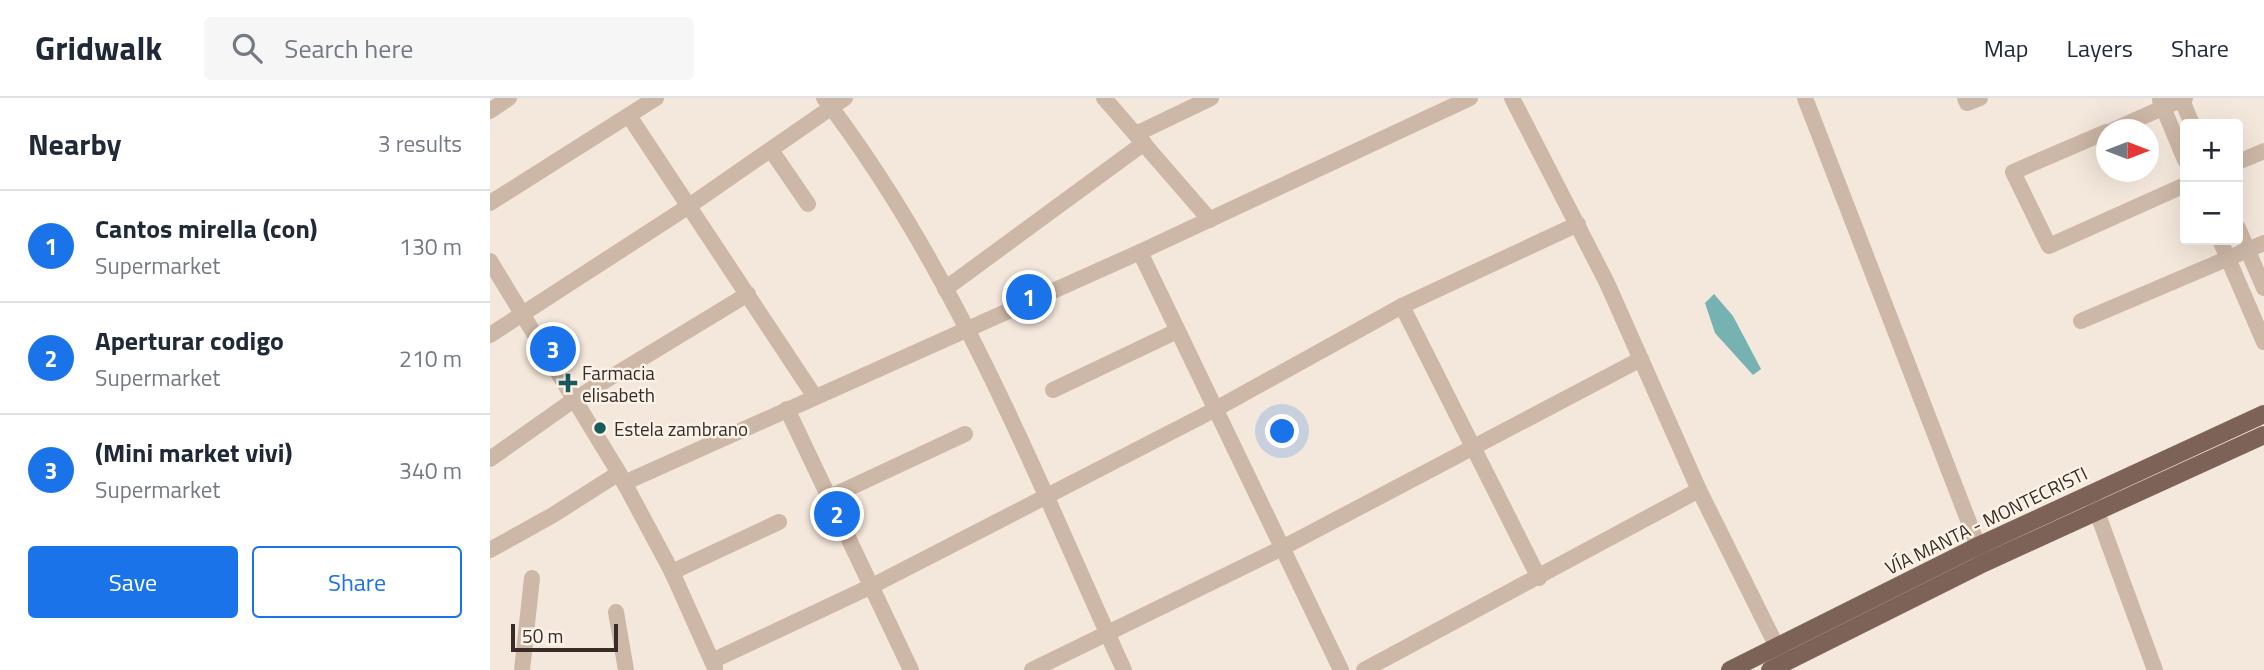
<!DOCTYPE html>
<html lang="en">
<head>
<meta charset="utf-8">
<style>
  :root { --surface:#fff; --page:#f6f6f7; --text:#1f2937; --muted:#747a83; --line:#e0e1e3; --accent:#1a73e8 }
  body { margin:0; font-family:"Titillium Web",sans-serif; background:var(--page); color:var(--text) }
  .controls { position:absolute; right:21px; top:21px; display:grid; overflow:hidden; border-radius:7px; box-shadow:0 7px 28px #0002 }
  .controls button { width:63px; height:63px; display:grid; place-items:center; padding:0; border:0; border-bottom:2px solid var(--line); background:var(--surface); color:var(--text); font:35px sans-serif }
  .compass { position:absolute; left:1606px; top:21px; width:63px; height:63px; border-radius:50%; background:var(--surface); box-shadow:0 7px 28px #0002; rotate:90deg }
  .scale { position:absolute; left:21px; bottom:18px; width:107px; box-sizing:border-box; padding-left:7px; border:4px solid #382c27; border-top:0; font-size:19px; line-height:24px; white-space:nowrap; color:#382c27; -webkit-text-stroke:5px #fbf2e8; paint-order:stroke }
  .you { position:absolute; left:793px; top:334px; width:24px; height:24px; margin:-18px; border:5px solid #fff; border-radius:50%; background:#1a73e8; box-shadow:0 0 0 10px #1a73e833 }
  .badge { display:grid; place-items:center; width:46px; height:46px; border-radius:50%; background:var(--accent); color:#fff; font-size:23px; font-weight:700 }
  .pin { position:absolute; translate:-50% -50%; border:4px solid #fff; box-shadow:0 2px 7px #0006 }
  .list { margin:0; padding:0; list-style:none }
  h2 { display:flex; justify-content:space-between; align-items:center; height:91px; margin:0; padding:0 28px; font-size:30px }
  h2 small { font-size:23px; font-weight:400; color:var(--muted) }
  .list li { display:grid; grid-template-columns:46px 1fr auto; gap:21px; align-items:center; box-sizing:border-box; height:112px; padding:0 28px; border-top:2px solid var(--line) }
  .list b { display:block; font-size:26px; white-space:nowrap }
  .list p { margin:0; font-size:23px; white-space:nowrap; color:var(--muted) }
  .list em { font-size:23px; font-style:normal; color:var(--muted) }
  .actions { display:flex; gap:14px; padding:21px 28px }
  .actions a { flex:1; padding:16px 0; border:2px solid var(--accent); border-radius:7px; text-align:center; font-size:24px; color:var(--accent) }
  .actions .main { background:var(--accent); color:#fff }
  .icon { flex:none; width:38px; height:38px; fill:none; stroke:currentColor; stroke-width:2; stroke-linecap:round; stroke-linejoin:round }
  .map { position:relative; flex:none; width:1774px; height:572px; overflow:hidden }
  header { display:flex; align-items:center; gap:42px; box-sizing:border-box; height:98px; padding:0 35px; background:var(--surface); border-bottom:2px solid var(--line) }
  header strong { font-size:33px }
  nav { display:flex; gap:38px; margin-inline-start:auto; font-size:24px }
  .search { width:490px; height:63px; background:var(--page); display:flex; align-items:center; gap:18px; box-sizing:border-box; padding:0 24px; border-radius:7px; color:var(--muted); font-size:26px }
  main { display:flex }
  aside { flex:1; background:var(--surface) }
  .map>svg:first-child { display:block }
  .water { fill:#77b2b3 }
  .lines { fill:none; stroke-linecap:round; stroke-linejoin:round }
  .minor { stroke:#cdb7a6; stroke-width:16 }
  .major { stroke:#7c6257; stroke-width:18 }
  .poi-dot { fill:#195b5d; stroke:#fbf2e8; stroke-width:2.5 }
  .labels { text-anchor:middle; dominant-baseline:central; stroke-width:5; stroke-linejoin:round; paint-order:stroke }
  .poi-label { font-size:19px; fill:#382c27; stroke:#fbf2e8; text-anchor:start }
  .street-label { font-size:19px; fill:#382c27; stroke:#fbf2e8 }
</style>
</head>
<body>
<header>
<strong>Gridwalk</strong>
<div class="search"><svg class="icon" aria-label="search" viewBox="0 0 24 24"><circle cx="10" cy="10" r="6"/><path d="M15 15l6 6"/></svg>Search here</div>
<nav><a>Map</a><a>Layers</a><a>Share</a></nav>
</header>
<main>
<aside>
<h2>Nearby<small>3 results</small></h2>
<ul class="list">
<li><span class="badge">1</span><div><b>Cantos mirella (con)</b><p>Supermarket</p></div><em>130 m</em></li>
<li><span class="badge">2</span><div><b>Aperturar codigo</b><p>Supermarket</p></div><em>210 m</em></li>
<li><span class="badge">3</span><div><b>(Mini market vivi)</b><p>Supermarket</p></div><em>340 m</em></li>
</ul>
<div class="actions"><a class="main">Save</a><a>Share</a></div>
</aside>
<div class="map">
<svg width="1774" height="572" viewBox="0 0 1774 572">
  <rect width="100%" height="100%" fill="#f4e7db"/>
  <polygon class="water" points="1224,196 1243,218 1271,271 1263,277 1225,235 1215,205"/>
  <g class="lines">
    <g class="minor">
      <path d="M334 0C466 172 545 377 634 572"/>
      <polyline points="614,0 720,122"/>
      <polyline points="1022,0 1117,185 1209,392 1292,559"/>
      <polyline points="1315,0 1492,458"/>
      <polyline points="1475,0 1477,5 1490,0"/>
      <polyline points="1691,0 1702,26"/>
      <polyline points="1670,2 1695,62"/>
      <polyline points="0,13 19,0"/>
      <polyline points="139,18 325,299"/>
      <polyline points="1623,32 1695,0"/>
      <polyline points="1616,34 1523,74 1559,148 1695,87"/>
      <polyline points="646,36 721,0"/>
      <polyline points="281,52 318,106"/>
      <polyline points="1748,64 1774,53"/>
      <polyline points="0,105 166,0"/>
      <polyline points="1748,130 1774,190"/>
      <polyline points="1730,142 1774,244"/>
      <polyline points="650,154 851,572"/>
      <polyline points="0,163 129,375 182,474 225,570"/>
      <polyline points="455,191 654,45"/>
      <polyline points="912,208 1049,480"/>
      <polyline points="1591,223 1774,145"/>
      <polyline points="0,237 199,108 355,0"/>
      <polyline points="563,292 687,233"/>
      <polyline points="297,311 421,572"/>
      <polyline points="0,361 85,301 258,196"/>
      <polyline points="134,385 650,154 980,0"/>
      <polyline points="1600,395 1665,572"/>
      <polyline points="340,399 475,336"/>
      <polyline points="0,452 63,417 129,375"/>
      <polyline points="182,474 289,424"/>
      <polyline points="126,514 136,572"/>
      <polyline points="222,563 384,487 724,312 912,208 1088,126"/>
      <polyline points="32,572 42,480"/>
      <polyline points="542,572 792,450 1151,261"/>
      <polyline points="874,572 1209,392"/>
    </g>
    <g class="major">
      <polyline points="1240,572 1488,448 1774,316"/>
      <polyline points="1280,572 1494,465 1774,337"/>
    </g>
  </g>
  <g class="poi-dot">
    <path d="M74.5 274.5h7v7h7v7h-7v7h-7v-7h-7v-7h7z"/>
    <circle cx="110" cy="330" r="7"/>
  </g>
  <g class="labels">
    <g class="poi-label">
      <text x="92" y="274">Farmacia<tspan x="92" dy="22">elisabeth</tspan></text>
      <text x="124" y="330">Estela zambrano</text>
    </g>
    <g class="street-label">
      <text transform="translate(1496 422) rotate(-26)">VÍA MANTA - MONTECRISTI</text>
    </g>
  </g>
</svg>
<div class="controls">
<button>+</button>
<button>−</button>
</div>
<svg class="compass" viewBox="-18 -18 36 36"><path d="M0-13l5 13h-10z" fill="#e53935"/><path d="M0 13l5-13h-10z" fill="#747a83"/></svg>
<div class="scale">50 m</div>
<div class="you"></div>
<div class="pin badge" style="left:539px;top:199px">1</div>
<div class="pin badge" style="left:347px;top:416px">2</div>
<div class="pin badge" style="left:63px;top:251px">3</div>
</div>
</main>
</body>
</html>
